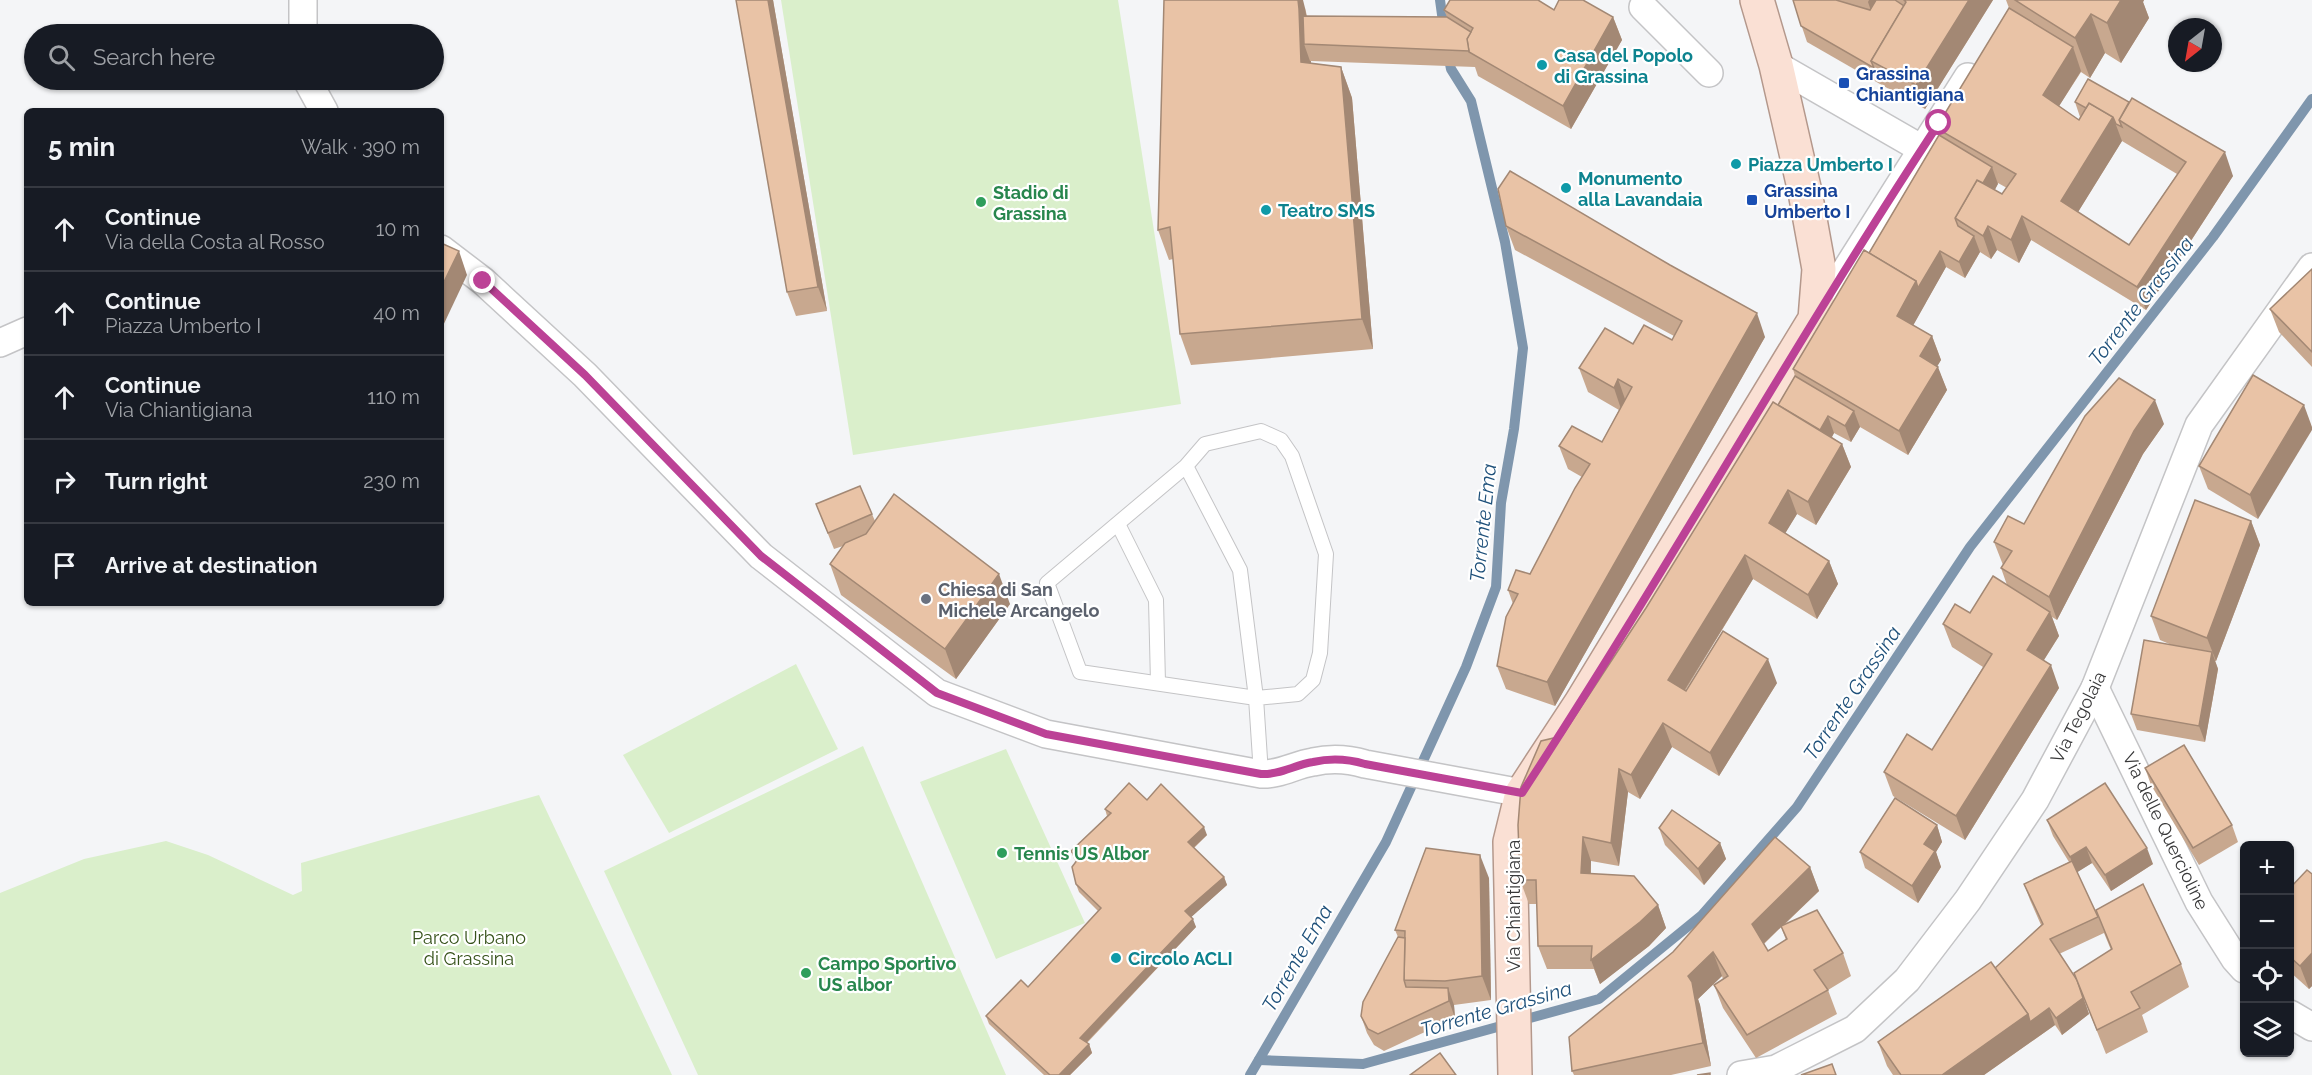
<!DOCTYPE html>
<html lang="en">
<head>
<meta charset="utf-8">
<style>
  :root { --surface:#171b24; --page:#242831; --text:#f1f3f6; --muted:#9ea1a6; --line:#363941 }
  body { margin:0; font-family:Raleway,sans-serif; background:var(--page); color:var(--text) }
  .controls { position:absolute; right:18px; bottom:18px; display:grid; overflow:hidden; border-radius:9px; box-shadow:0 2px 4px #0004 }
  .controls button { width:54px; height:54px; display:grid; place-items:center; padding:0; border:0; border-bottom:2px solid var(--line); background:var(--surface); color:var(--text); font:30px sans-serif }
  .compass { position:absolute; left:2168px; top:18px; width:54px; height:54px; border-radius:50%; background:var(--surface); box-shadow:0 2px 4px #0004; rotate:211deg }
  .stop { position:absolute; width:18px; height:18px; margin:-14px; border:4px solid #bc4296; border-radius:50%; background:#fff }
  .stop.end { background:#bc4296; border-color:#fff; box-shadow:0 2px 6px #0008 }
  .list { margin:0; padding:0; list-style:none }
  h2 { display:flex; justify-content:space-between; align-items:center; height:78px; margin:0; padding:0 24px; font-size:26px }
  h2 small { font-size:20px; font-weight:400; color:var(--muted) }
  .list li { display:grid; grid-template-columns:39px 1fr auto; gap:18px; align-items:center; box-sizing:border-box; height:84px; padding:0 24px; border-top:2px solid var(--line) }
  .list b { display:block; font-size:22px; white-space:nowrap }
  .list p { margin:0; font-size:20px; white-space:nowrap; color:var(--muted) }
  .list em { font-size:20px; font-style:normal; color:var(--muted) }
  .icon { flex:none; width:33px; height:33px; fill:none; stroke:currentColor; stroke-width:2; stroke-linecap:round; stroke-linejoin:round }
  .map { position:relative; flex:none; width:2312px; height:1075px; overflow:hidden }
  .search { position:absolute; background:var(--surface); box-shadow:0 2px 4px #0004; left:24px; top:24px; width:420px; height:66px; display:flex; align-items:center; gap:15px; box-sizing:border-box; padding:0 21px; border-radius:33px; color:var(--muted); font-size:22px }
  .panel { position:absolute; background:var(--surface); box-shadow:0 2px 4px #0004; left:24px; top:108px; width:420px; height:498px; border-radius:9px }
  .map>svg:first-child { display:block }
  .green { fill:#daefcb }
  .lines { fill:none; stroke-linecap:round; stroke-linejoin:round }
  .stream { stroke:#7f96ad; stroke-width:10 }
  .lane-casing { stroke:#c4c4c6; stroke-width:16 }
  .street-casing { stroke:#c4c4c6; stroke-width:30 }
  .primary-casing { stroke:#b4988c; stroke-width:36 }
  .lane { stroke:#fff; stroke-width:14 }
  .street { stroke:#fff; stroke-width:27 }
  .primary { stroke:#fae0d4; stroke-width:33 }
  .wall { fill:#c8a88f; fill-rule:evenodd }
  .shaded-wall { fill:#a38874 }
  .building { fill:#e9c3a6; stroke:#a38874; stroke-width:1.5 }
  .route { stroke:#bc4296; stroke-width:8 }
  .culture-dot { fill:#0f9aa8; stroke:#fff; stroke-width:2 }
  .transit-dot { fill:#1a4fb4; stroke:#fff; stroke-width:2 }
  .leisure-dot { fill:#2e9e5b; stroke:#fff; stroke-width:2 }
  .worship-dot { fill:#6b7280; stroke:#fff; stroke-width:2 }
  .labels { text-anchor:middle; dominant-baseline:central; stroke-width:4.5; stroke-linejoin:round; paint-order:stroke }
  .culture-label { font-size:18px; font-weight:bold; fill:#0d838f; stroke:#fff; text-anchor:start }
  .transit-label { font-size:18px; font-weight:bold; fill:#164399; stroke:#fff; text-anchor:start }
  .leisure-label { font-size:18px; font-weight:bold; fill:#27864d; stroke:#fff; text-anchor:start }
  .worship-label { font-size:18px; font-weight:bold; fill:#5b616d; stroke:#fff; text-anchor:start }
  .street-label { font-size:18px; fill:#383839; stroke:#fff }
  .park-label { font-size:18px; fill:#36521a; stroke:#fff }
  .water-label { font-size:20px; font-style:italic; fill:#1e507a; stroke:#fff }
</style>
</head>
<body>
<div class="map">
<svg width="2312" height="1075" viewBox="0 0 2312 1075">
  <rect width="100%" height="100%" fill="#f4f5f7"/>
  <g class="green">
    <polygon points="781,0 1118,0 1181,404 853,455"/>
    <polygon points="796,664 838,749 669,833 623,755"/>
    <polygon points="863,746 1006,1075 698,1075 604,871"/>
    <polygon points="1006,749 1085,923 996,959 920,782"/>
    <polygon points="539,795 672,1075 0,1075 0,893 84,859 166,841 208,855 293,895 302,891 301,863"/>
  </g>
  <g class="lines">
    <g class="stream">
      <polyline points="1440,0 1444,29"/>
      <polyline points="1259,1060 1363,1064 1599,999 1702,915 1797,807 1970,547 2213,237 2312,99"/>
      <polyline points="1250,1075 1386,842 1466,667 1496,587 1501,503 1514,429 1523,348 1505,242 1471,101 1451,69 1448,54"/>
    </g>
    <g class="lane-casing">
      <g id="lane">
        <polyline points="1186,466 1047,583 1080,672 1256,698 1298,694 1313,680 1320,653 1326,554 1292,456 1281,440 1261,431 1205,444 1186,466 1240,570 1256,698 1261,774"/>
        <polyline points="1118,524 1156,600 1158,683"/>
      </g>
    </g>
    <g class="street-casing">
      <g id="street">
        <polyline points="303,0 303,34"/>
        <polyline points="1643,7 1709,73"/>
        <polyline points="1776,65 1922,149"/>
        <polyline points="307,80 324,111"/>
        <path d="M441 249 483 281 585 375 761 556 937 693 1046 734 1261 774C1280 775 1294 765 1313 762 1331 758 1348 759 1365 764L1522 793"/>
        <polyline points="1815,319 1968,77"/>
        <polyline points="0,343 27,331"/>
        <polyline points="2095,688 2199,902 2235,959 2244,969"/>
        <polyline points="2290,1014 2312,1027"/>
        <polyline points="1741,1075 1776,1069 1855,1029 1907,980 1968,900 2035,800 2095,688 2199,425 2312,267"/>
      </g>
    </g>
    <g class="primary-casing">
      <polyline id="primary" points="1515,1075 1510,842 1522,793 1581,703 1815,319 1819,269 1805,192 1776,65 1757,0"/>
    </g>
    <use href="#lane" class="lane"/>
    <use href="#street" class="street"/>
    <use href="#primary" class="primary"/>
  </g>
  <g class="wall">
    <polygon points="736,0 773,0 827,311 796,316 787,292"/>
    <polygon points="1793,0 1993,0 1925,109 1880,84 1807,42"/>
    <path d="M2006 0H2144L2143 2 2149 18 2121 63 2105 53 2090 78 2081 72 2059 106 2079 120 2080 117 2075 102 2088 79 2233 176 2146 310 2031 240 2019 263 1997 250 1991 259 1980 252 1965 278 1946 267 1913 325 1932 336 1941 360 1937 366 1947 390 1908 455 1860 427 1851 442 1834 433 1832 437 1842 444 1851 467 1816 525 1797 514 1785 533 1829 561 1838 584 1817 619 1753 579 1685 691H1686L1777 683 1719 776 1672 747 1640 799 1628 792 1619 866 1591 861V874L1658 905 1666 928 1649 946 1600 984 1594 969H1547L1538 946 1537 904H1529L1520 880 1562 736 1778 405 1795 376 1793 369 1869 253 1939 135 1936 128 2009 8ZM2122 141 2177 174 2129 245 2078 212ZM1998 183 2007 188 2002 194 1995 190Z"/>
    <polygon points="1305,8 1307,16 1447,17 1444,10 1554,10 1613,17 1622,40 1571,129 1478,76 1475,67 1311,61 1311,63 1341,67 1352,98 1373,349 1191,365 1180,334 1173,259 1169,260 1158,230"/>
    <polygon points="1506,226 1765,337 1555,706 1506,689 1497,666 1513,604 1508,590 1530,574 1582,477 1568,469 1559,446 1602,442 1619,410 1588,392 1579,368 1633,344 1672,340 1674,336 1515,250"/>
    <polygon points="2312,269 2312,367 2279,332 2270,309"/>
    <polygon points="2253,375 2258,519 2208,489 2199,466"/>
    <polygon points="2164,424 2143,454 2057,620 2052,617 2059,636 2044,660 2059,688 1965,840 1893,796 1884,772 1932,750 1983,667 1952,647 1943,624 1970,613 2007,585 2001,568 2003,565 1994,542 2024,524"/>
    <polygon points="816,504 872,514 875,521 1010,604 956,679 841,595 830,564 843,546 834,549"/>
    <polygon points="2251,521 2260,545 2216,661 2215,661 2218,669 2205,742 2137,730 2131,714 2174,646 2160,640 2151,616"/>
    <polygon points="2145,768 2232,825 2238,842 2199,865 2151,785"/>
    <polygon points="1147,800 1207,835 1194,848 1224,877 1227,885 1191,917 1196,927 1087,1043 1089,1044 1092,1053 1070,1075 1044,1075 989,1024 986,1016 1028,987 1098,911 1079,892 1076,884 1076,862 1074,859 1071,851 1107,816 1105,809"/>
    <path d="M2047 820 2153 864 2111 891 2092 863 2077 872 2098 917 2181 964 2189 987 2142 1015 2148 1032 2106 1054 2083 996 2089 1014 2062 1035 2055 1025 1984 1075H1893L1887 1066 1878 1042 1995 968 2041 925 2030 900 2024 884 2069 862 2053 836ZM2104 933 2111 950 2077 980 2059 954Z"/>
    <polygon points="1937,825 1942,842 1936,852 1941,867 1918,903 1865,868 1860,852"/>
    <polygon points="1659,828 1720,843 1726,859 1704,885 1665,845"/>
    <path d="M1810 867 1819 891 1785 924 1843 953 1851 976 1828 990 1837 1014 1756 1058 1723 1008 1714 985 1723 979 1722 976 1698 999 1700 1005 1711 1066 1671 1075H1574L1572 1071ZM1781 927 1786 940 1768 951 1764 944Z"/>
    <polygon points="2312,874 2312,986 2309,989 2289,971 2289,889"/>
    <polygon points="1489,878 1491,1000 1454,1005 1455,1018 1384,1051 1374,1045 1367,1033 1361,1016 1398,937 1395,930"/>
  </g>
  <g class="shaded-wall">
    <polygon points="768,0 773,0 827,311 818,287"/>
    <polygon points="1298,0 1303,0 1305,8 1310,39 1304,44 1310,61 1311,61 1312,92 1301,62"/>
    <polygon points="1869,0 1885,0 1876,26 1868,2"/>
    <polygon points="1969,0 1993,0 1925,109 1916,85"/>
    <polygon points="2121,0 2144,0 2143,2 2149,18 2121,63 2107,23"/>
    <polygon points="2091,14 2105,53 2090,78 2075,38"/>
    <polygon points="1613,17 1622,40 1571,129 1563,106"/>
    <polygon points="2073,47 2081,71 2051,119 2043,95"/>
    <polygon points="1341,67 1352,98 1373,349 1362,319"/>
    <polygon points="2113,117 2122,141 2070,225 2061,201"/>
    <polygon points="2225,152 2233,176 2146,310 2137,287"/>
    <polygon points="1992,167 1998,184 1972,229 1960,222"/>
    <polygon points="2022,216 2031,240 2019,263 2011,240"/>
    <polygon points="1988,226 1997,250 1991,259 1983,236"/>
    <polygon points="1974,236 1980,252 1965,278 1959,262"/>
    <polygon points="459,251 467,275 441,330 441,288"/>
    <polygon points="1940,251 1946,267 1905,340 1897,316 1916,281"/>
    <polygon points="1757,313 1765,337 1555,706 1547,682"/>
    <polygon points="1932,336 1941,360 1929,380 1920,356"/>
    <polygon points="1938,367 1947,390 1908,455 1899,431"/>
    <polygon points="1618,379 1626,402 1622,412 1614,388"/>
    <polygon points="2155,400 2164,424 2143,454 2057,620 2049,597 2134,431"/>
    <polygon points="2304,405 2312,427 2312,430 2258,519 2250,495"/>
    <polygon points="1854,411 1860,427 1851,442 1845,426"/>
    <polygon points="1828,416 1834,433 1824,451 1818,434"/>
    <polygon points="1842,444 1851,467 1816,525 1808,502"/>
    <polygon points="1788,490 1797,514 1777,547 1769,523"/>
    <polygon points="2251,521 2260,545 2216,661 2207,638"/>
    <polygon points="1745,555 1753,579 1676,704 1668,680"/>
    <polygon points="1829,561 1838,584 1817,619 1808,595"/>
    <polygon points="999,574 1010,604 956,679 945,649"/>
    <polygon points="2050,612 2059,636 2035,674 2027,650"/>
    <polygon points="2212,652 2218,669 2205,742 2199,726"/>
    <polygon points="1768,659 1777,683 1719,776 1710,753"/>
    <polygon points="2051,665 2059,688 1965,840 1956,816"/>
    <polygon points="1663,723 1672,747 1640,799 1631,775"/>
    <polygon points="1619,769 1628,792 1619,866 1611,843"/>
    <polygon points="1937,825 1942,842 1936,852 1941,867 1918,903 1912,886 1924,844"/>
    <polygon points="1204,827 1207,835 1191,850 1188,842"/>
    <polygon points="1583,837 1591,861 1590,897 1581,873"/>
    <polygon points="1720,843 1726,859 1704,885 1698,869"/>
    <polygon points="2086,847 2092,863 2076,873 2070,857"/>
    <polygon points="2147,848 2153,864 2111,891 2105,875"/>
    <polygon points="1480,855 1489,878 1491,1000 1482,976"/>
    <polygon points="1810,867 1819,891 1760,947 1752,924"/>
    <polygon points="1224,877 1227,885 1188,920 1185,911"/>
    <polygon points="1658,905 1666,928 1649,946 1600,984 1591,960"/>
    <polygon points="1193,919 1196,927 1083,1046 1080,1038"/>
    <polygon points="1713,952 1722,976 1698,999 1700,1005 1711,1066 1703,1043 1688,976"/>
    <polygon points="2312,953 2312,986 2309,989 2300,966"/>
    <polygon points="2077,980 2089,1014 2062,1035 2056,1018"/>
    <polygon points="1448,988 1454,1005 1455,1018 1449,1001"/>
    <polygon points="2049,1008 2055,1025 1984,1075 1942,1075 2028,1014"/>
    <polygon points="1089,1044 1092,1053 1070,1075 1059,1075"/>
  </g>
  <g class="building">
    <polygon points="736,0 768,0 818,287 787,292"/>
    <polygon points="1164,0 1298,0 1299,9 1301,62 1341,67 1362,319 1180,334 1170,227 1158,230"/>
    <polygon points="1450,0 1538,0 1554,10 1559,0 1583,0 1613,17 1563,106 1469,52 1467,39 1473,28 1444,10"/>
    <polygon points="1793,0 1836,0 1870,10 1876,0 1895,0 1904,6 1871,61 1874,68 1801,26"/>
    <polygon points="1904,0 1969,0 1916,85 1871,61 1906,2"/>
    <polygon points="2015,0 2121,0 2107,23 2091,14 2075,38"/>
    <polygon points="2009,8 2073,47 2043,95 2079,120 2089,103 2113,117 2061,201 2129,245 2186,162 2119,120 2132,98 2225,152 2137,287 2022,216 2011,240 1988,226 1983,236 1955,218 1977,180 2002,194 2016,174 1936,128"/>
    <polygon points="1303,16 1447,17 1471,32 1467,39 1469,51 1304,44"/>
    <polygon points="2088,79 2129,102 2119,120 2122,127 2116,124 2113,117 2089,103 2086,108 2075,102"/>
    <polygon points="1939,135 1992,167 1983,183 1977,180 1955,218 1958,226 1974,236 1959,262 1940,251 1918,288 1916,281 1869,253"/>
    <polygon points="1510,171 1670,265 1757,313 1547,682 1497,666 1506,617 1518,594 1508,590 1516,570 1530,574 1575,488 1590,464 1559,446 1572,426 1602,442 1632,387 1618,379 1614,388 1579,368 1605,328 1633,344 1644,325 1672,340 1682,321 1506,226 1498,189"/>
    <polygon points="441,243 459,251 441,288"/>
    <polygon points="1864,250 1916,281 1897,316 1932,336 1920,356 1938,367 1899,431 1793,369"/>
    <polygon points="2312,269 2312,352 2270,309"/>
    <polygon points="2253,375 2304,405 2250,495 2199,466"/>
    <polygon points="1795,376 1854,411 1845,426 1828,416 1820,430 1778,405"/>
    <polygon points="2119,378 2155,400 2134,431 2049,597 2001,568 2012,551 1994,542 2008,516 2024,524 2085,416"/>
    <polygon points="1773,402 1842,444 1808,502 1788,490 1769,523 1829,561 1808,595 1745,555 1668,680 1686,691 1723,631 1768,659 1710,753 1663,723 1631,775 1619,769 1611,843 1583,837 1581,873 1634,876 1658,905 1640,922 1591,960 1592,946 1538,946 1536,880 1520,880 1518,825 1521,787 1541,741 1562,736 1646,608"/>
    <polygon points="860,486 872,514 828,533 816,504"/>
    <polygon points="894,494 999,574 945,649 830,564 845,543 866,534"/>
    <polygon points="2195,500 2251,521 2207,638 2151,616"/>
    <polygon points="1993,576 2050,612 2027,650 2051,665 1956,816 1884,772 1907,734 1932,750 1992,654 1943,624 1955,604 1970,613"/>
    <polygon points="2144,640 2212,652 2199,726 2131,714"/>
    <polygon points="2184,745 2232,825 2193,848 2145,768"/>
    <polygon points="1129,783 1147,800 1161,784 1204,827 1188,842 1224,877 1185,911 1193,919 1080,1038 1089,1044 1059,1075 1050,1075 986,1016 1021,980 1028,987 1101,908 1076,884 1072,867 1078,859 1071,851 1111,813 1105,809"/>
    <polygon points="2105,783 2147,848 2105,875 2086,847 2070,857 2047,820"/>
    <polygon points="1895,798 1937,825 1924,844 1935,851 1912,886 1860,852"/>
    <polygon points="1672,810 1720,843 1698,869 1659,828"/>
    <polygon points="1775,837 1810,867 1752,924 1768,951 1787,939 1781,926 1817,910 1843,953 1814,970 1828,990 1747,1035 1714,985 1728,976 1713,952 1688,976 1692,982 1703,1043 1572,1071 1569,1037 1673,952"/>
    <polygon points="1426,848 1480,855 1482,976 1445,981 1404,980 1405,931 1395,930"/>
    <polygon points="2072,861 2098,917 2050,939 2077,980 2083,998 2056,1018 2049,1008 2030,1022 2028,1014 1995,968 2043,924 2024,884"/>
    <polygon points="2307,870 2312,874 2312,953 2300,966 2289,956 2289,889"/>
    <polygon points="2143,884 2181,964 2131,992 2140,1008 2097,1030 2074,973 2112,949 2096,910"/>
    <polygon points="1398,937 1405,938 1404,980 1406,987 1448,988 1449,1001 1378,1034 1368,1029 1361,1016 1363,1002"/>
    <polygon points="1991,962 2028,1014 1942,1075 1901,1075 1878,1042"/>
    <polygon points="1440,1053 1456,1075 1410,1075"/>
    <polygon points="1832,1064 1836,1075 1801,1075"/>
    <polygon points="1710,1073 1710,1075 1697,1075"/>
  </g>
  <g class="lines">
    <path class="route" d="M483 281 585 375 761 556 937 693 1046 734 1261 774C1280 775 1294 765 1313 762 1331 758 1348 759 1365 764L1522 793C1666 573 1794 343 1939 123"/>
  </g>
  <g class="culture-dot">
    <circle cx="1542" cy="65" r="6"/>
    <circle cx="1736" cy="164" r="6"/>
    <circle cx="1566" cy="188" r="6"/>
    <circle cx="1266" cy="210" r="6"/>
    <circle cx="1116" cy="958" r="6"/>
  </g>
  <g class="transit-dot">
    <rect x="1838" y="77" width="12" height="12" rx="3"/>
    <rect x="1746" y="194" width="12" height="12" rx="3"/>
  </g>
  <g class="leisure-dot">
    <circle cx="981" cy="202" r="6"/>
    <circle cx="1002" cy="853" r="6"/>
    <circle cx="806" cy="973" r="6"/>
  </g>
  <circle class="worship-dot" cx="926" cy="599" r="6"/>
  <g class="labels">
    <g class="culture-label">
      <text x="1554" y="55">Casa del Popolo<tspan x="1554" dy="21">di Grassina</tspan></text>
      <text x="1748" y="164">Piazza Umberto I</text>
      <text x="1578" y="178">Monumento<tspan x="1578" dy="21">alla Lavandaia</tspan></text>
      <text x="1278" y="210">Teatro SMS</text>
      <text x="1128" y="958">Circolo ACLI</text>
    </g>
    <g class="transit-label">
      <text x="1856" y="73">Grassina<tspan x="1856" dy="21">Chiantigiana</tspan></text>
      <text x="1764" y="190">Grassina<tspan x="1764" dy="21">Umberto I</tspan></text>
    </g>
    <g class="leisure-label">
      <text x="993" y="192">Stadio di<tspan x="993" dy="21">Grassina</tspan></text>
      <text x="1014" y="853">Tennis US Albor</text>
      <text x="818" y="963">Campo Sportivo<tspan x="818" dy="21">US albor</tspan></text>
    </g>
    <g class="worship-label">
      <text x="938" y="589">Chiesa di San<tspan x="938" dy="21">Michele Arcangelo</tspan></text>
    </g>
    <g class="street-label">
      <text transform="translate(2078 717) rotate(-63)">Via Tegolaia</text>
      <text transform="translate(2166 831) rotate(64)">Via delle Quercioline</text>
      <text transform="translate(1513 906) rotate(-90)">Via Chiantigiana</text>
    </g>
    <g class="park-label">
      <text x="469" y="937">Parco Urbano<tspan x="469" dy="21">di Grassina</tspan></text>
    </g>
    <g class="water-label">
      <text transform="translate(2141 301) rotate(-52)">Torrente Grassina</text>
      <text transform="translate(1483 523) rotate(-84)">Torrente Ema</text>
      <text transform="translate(1852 693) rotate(-56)">Torrente Grassina</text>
      <text transform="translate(1297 958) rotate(-60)">Torrente Ema</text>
      <text transform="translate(1496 1009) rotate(-16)">Torrente Grassina</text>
    </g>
  </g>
</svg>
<div class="controls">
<button>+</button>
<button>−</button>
<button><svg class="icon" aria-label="locate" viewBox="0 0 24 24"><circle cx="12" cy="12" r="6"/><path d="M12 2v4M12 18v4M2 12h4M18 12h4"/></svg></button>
<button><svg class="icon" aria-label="layers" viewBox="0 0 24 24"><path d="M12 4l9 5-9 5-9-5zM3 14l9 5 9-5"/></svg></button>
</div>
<svg class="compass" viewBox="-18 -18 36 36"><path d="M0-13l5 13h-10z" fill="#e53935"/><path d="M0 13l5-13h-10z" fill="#9ea1a6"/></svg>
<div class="stop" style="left:1939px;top:123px"></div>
<div class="stop end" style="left:483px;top:281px"></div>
<div class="search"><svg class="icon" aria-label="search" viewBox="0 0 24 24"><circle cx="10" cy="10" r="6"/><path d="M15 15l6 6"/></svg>Search here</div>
<section class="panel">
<h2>5 min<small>Walk · 390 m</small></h2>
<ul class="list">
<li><svg class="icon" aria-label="ahead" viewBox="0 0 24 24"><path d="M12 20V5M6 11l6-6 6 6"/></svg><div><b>Continue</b><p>Via della Costa al Rosso</p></div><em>10 m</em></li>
<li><svg class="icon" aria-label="ahead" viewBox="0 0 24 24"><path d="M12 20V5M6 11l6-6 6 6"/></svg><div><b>Continue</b><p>Piazza Umberto I</p></div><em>40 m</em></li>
<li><svg class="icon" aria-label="ahead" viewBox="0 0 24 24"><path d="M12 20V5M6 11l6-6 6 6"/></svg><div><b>Continue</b><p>Via Chiantigiana</p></div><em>110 m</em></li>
<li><svg class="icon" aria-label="right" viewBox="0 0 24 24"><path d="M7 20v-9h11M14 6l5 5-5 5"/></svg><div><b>Turn right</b></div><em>230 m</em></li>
<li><svg class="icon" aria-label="arrive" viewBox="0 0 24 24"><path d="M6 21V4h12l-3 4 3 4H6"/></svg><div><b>Arrive at destination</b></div></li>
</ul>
</section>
</div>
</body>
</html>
